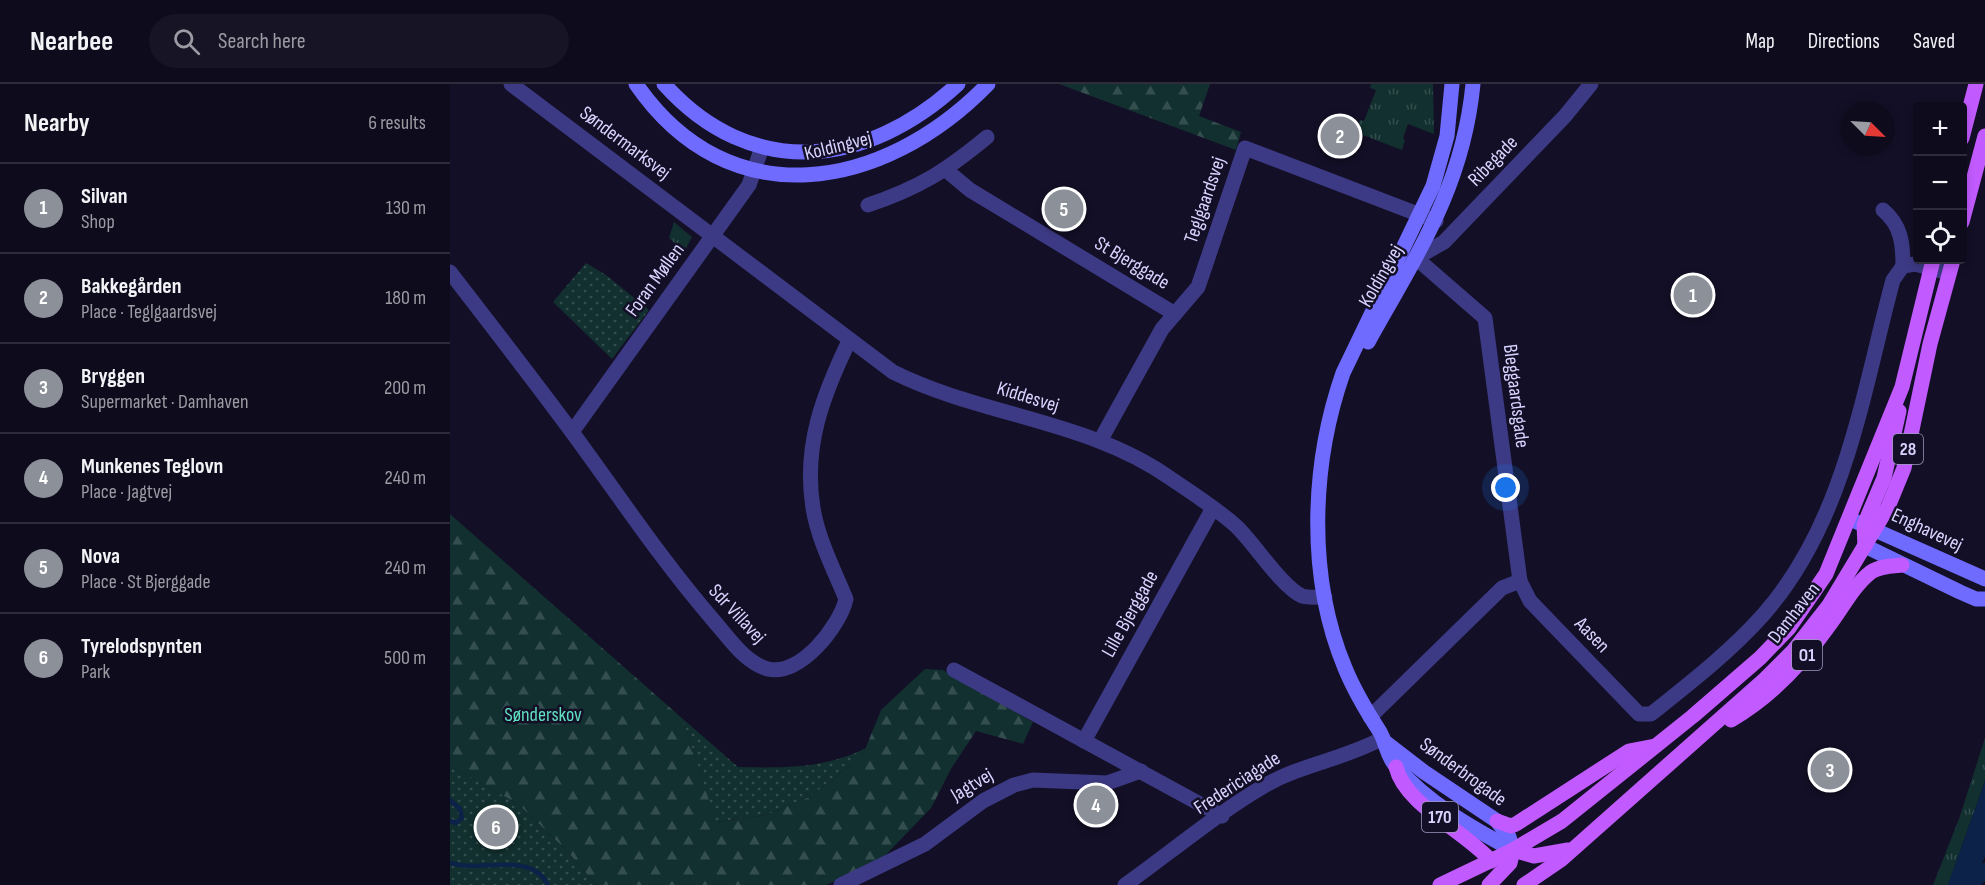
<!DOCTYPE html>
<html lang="en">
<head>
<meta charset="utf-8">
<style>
  :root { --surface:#0e0b1c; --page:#171425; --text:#f1f3f6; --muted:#9b9ba3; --line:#2e2b3b; --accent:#8c9099 }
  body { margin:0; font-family:"Sofia Sans Condensed",sans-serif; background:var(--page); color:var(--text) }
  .controls { position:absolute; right:18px; top:18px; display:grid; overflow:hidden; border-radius:6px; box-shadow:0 3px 9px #0003 }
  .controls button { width:54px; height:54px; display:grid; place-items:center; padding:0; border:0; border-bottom:2px solid var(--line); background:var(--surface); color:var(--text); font:30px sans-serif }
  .compass { position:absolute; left:1391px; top:18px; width:54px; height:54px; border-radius:50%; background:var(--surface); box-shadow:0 3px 9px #0003; rotate:114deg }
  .you { position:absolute; left:1056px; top:404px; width:21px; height:21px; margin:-15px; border:4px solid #fff; border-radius:50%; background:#1a73e8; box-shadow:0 0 0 9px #1a73e833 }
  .badge { display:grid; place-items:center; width:39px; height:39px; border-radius:50%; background:var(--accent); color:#fff; font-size:20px; font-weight:700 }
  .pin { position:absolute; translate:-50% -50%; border:3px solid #fff; box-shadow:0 2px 6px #0006 }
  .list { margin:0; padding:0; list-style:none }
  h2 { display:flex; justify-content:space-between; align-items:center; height:78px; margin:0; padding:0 24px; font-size:26px }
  h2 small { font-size:20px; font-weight:400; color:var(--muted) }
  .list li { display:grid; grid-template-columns:39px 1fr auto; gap:18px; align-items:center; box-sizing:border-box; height:90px; padding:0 24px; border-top:2px solid var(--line) }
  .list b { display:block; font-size:22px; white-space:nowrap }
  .list p { margin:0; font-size:20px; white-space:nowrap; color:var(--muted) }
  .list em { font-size:20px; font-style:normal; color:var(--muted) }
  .icon { flex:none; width:33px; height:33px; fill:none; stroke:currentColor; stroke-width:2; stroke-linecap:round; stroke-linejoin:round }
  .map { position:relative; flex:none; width:1535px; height:801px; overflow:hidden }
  header { display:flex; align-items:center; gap:36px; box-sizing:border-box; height:84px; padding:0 30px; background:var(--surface); border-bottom:2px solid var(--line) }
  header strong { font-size:28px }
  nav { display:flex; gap:33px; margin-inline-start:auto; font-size:21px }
  .search { width:420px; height:54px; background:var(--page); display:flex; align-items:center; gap:15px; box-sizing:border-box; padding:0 21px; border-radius:33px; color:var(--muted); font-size:22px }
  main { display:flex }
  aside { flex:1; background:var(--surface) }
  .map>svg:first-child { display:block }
  .grass { fill:url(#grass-tufts) }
  .forest { fill:url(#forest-firs) }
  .park { fill:url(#park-dots) }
  .water { fill:#0c2248 }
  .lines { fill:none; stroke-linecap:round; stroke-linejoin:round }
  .stream { stroke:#0c2248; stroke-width:4.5 }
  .minor { stroke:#3d3a85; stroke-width:15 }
  .secondary { stroke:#6f6bff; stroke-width:15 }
  .primary { stroke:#c25bff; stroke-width:15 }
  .labels { text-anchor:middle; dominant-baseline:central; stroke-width:5; stroke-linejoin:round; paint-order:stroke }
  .shield { fill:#130f26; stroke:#9e99be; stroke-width:1.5 }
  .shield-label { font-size:18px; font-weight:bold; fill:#d9d4ff }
  .street-label { font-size:20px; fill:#d9d4ff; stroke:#130f26 }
  .park-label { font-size:20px; fill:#5fe0c0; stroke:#130f26 }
</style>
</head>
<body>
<header>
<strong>Nearbee</strong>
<div class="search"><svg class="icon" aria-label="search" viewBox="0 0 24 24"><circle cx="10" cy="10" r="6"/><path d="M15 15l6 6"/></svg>Search here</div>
<nav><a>Map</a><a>Directions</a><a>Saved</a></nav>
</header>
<main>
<aside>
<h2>Nearby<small>6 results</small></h2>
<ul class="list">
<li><span class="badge">1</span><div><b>Silvan</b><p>Shop</p></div><em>130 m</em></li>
<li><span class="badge">2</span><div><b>Bakkegården</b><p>Place · Teglgaardsvej</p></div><em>180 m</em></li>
<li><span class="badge">3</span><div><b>Bryggen</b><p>Supermarket · Damhaven</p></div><em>200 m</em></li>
<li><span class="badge">4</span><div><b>Munkenes Teglovn</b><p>Place · Jagtvej</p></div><em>240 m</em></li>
<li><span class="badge">5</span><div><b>Nova</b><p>Place · St Bjerggade</p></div><em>240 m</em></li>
<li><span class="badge">6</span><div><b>Tyrelodspynten</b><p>Park</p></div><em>500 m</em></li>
</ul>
</aside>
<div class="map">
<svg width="1535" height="801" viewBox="0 0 1535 801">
  <defs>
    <pattern id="grass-tufts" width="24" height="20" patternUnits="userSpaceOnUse" patternTransform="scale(1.5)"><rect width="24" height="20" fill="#12302f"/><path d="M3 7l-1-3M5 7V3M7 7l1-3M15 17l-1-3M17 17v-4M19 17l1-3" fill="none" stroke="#344d4e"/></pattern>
    <pattern id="forest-firs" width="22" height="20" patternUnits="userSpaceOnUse" patternTransform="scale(1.5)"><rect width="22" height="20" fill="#12302f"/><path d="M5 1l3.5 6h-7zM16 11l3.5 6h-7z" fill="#344d4e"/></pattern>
    <pattern id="park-dots" width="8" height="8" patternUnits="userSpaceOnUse" patternTransform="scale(1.5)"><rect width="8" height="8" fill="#12302f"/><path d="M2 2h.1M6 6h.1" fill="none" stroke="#344d4e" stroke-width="1.8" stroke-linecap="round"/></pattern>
  </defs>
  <rect width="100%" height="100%" fill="#130f26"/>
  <g class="grass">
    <polygon points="921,0 983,0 984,50 958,40 953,54 955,56 952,66 905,48 910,36 914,37 926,6 920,4"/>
    <polygon points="224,138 242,153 234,168 219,154"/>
    <polygon points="1535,654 1535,697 1498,801 1483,801 1509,735"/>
  </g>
  <g class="forest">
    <polygon points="609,0 760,0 749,32 791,48 786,66"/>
    <polygon points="0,430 233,635 267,738 316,731 359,713 412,673 431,626 475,585 493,586 583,638 573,660 526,647 501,685 481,724 428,779 376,801 146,801 117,767 68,720 0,682"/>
  </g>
  <g class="park">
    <polygon points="136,179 156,191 199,226 162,275 103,218"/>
    <path d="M233 635 288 683C333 684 374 685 416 664L412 673 359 713 316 731 266 738Z"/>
    <polygon points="0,682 68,720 117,767 146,801 0,801"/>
  </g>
  <polygon class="water" points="1535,697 1535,773 1532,779 1535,779 1535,797 1531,801 1498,801"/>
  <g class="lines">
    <g class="stream">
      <polyline points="0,716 10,725 12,734 6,739 0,737"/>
      <path d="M0 779C29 789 81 766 98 801"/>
    </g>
    <g class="minor">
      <path d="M61 0 443 288C531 332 638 336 720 394 742 409 766 424 786 442 805 460 831 502 852 512 858 514 868 513 875 513"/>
      <polyline points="496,86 520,106 725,230"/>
      <path d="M418 121C469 104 496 87 537 53"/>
      <path d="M1433 126C1451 141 1453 159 1453 182"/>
      <path d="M0 188C41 241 82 294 122 348 169 412 212 477 264 537 279 554 295 579 318 585 350 593 390 542 396 515 384 486 368 455 363 424 353 362 373 311 399 257"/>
      <polyline points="122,348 299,101 312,63"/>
      <polyline points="650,357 712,245 748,203 795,64 986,137"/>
      <path d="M1070 497 1080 517 1189 630H1201C1240 599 1280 568 1313 531 1395 438 1412 311 1443 196L1453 182 1465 180 1499 189"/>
      <polyline points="504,586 772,732"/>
      <polyline points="920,633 1052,504 1070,497 1035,234 966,174 994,158 1115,32 1141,0"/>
      <polyline points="634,657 763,424"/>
      <polyline points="391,801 475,760 533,717 564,701 583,696 657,699 691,687"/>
      <path d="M675 801C720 769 766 730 814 702 852 680 895 675 933 654"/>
    </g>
    <g class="secondary">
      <path d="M186 0C279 135 434 107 538 0"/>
      <path d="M214 0C301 97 417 84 508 0"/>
      <path d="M1002 0 997 52 983 102 893 289C861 381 857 493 895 584 904 606 917 628 930 648 936 659 937 672 945 681 976 718 1020 743 1063 766"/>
      <path d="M918 258C967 170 1013 103 1023 0"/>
      <polyline points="1400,435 1535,495"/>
      <polyline points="1415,462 1510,508 1526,515 1535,515"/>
      <polyline points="935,658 974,688 1047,737 1059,753 1063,766"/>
    </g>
    <g class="primary">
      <polyline points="1512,54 1526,0"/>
      <polyline points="1512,138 1535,52"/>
      <polyline points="1415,462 1414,441 1434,394 1449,327"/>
      <path d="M1281 636C1320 613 1352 580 1378 543 1392 525 1403 502 1421 488 1430 482 1442 482 1452 481"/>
      <path d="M946 683C955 721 1015 747 1041 777"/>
      <polyline points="1047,737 1061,742 1066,740 1179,667 1205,662"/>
      <polyline points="1063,766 1084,772 1118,766"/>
      <polyline points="990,801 1063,766 1112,737 1243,632 1310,574 1339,544 1376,490 1452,303 1483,176"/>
      <polyline points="1039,801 1060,779 1063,766"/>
      <polyline points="1074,801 1112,775 1315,595 1343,567 1379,521 1438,423 1454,384 1480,260 1503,176"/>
    </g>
  </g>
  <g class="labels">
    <g class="shield">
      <rect x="1443" y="350" width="30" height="30" rx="4.5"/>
      <rect x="1342" y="556" width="30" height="30" rx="4.5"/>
      <rect x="972" y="718" width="36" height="30" rx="4.5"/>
    </g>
    <g class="shield-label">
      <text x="1458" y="365">28</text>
      <text x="1357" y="571">O1</text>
      <text x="990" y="733">170</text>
    </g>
    <g class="street-label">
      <text transform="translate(175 59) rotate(37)">Søndermarksvej</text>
      <text transform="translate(388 62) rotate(-14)">Koldingvej</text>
      <text transform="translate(1043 77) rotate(-46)">Ribegade</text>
      <text transform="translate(755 116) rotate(-71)">Teglgaardsvej</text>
      <text transform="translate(682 179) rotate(31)">St Bjerggade</text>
      <text transform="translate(931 192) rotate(-60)">Koldingvej</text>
      <text transform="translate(205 196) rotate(-54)">Foran Møllen</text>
      <text transform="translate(1066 312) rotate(83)">Bleggaardsgade</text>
      <text transform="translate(578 313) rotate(17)">Kiddesvej</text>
      <text transform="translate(1477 446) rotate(25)">Enghavevej</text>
      <text transform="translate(1344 529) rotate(-52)">Damhaven</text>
      <text transform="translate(287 530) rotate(47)">Sdr Villavej</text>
      <text transform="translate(680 530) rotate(-61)">Lille Bjerggade</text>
      <text transform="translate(1142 551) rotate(46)">Aasen</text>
      <text transform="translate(1013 688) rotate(36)">Sønderbrogade</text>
      <text transform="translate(787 699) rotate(-33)">Fredericiagade</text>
      <text transform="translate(522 701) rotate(-31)">Jagtvej</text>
    </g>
    <g class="park-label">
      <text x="93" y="631">Sønderskov</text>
    </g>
  </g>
</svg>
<div class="controls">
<button>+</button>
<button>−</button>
<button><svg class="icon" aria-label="locate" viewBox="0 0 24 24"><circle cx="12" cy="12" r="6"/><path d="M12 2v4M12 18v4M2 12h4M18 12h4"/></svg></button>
</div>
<svg class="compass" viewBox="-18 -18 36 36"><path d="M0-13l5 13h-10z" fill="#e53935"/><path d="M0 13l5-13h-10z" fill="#9b9ba3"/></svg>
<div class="you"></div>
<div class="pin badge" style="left:1243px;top:211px">1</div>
<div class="pin badge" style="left:890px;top:52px">2</div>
<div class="pin badge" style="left:1380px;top:686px">3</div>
<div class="pin badge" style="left:646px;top:721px">4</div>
<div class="pin badge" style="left:614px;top:125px">5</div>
<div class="pin badge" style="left:46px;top:743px">6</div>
</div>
</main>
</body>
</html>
